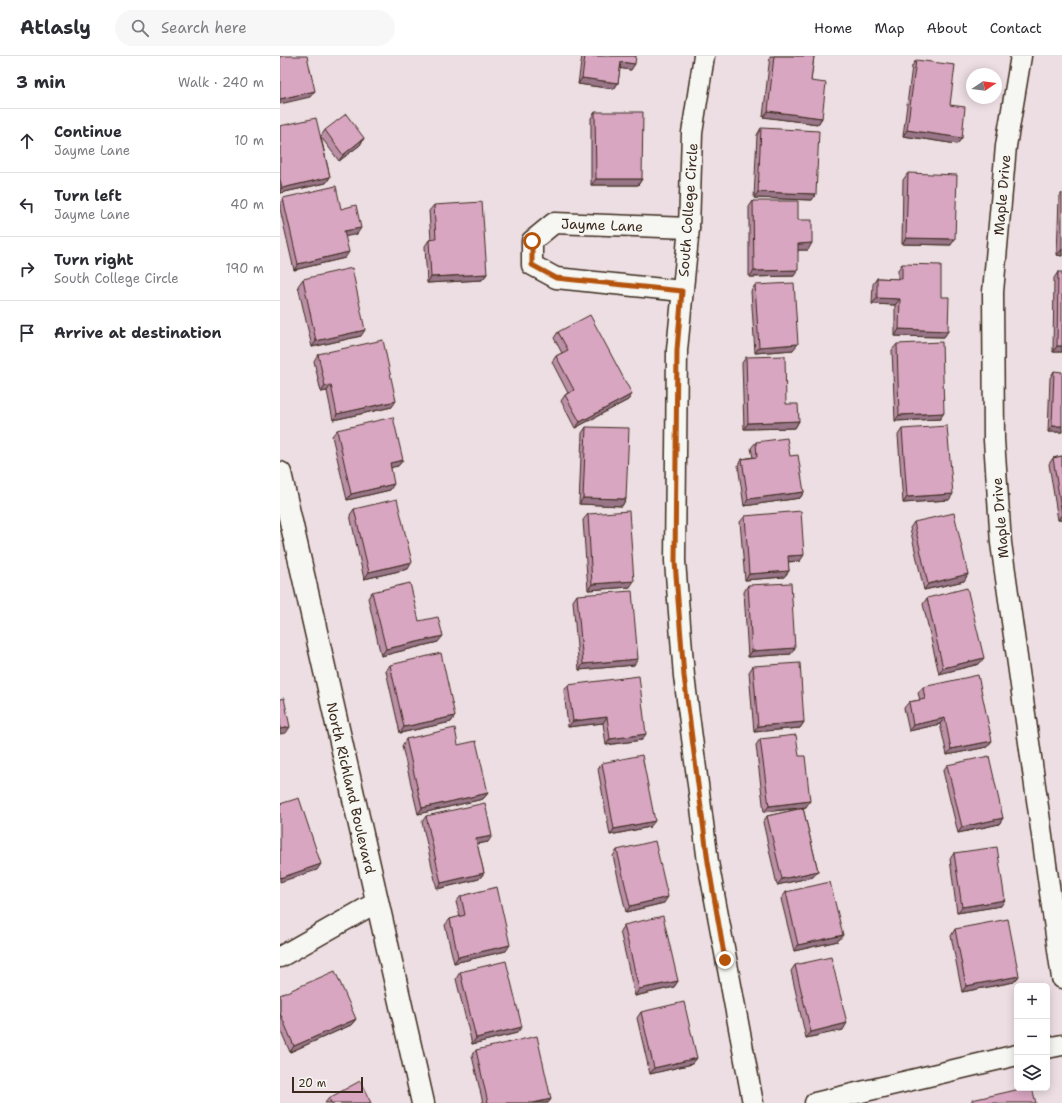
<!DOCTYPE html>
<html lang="en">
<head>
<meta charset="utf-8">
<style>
  :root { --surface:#fff; --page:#f7f7f7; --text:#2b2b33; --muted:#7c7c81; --line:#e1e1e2 }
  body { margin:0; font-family:"Shantell Sans",sans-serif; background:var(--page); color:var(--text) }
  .controls { position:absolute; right:12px; bottom:12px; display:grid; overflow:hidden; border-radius:6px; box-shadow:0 2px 10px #0003 }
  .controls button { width:36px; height:36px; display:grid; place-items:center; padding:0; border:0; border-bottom:1px solid var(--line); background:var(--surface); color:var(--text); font:20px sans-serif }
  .compass { position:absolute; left:686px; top:12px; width:36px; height:36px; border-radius:50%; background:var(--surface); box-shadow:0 2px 10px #0003; rotate:77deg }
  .scale { position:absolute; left:12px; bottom:10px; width:71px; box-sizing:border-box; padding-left:4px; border:2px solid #3b2a1e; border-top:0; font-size:11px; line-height:14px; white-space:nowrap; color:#3b2a1e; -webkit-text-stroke:3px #f6f6f2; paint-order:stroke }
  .stop { position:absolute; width:12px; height:12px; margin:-9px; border:3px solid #b45309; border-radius:50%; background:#fff }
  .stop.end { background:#b45309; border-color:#fff; box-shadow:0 1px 4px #0008 }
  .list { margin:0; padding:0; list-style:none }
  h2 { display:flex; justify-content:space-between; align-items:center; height:52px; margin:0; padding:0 16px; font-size:17px }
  h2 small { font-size:13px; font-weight:400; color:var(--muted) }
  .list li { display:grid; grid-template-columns:26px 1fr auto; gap:12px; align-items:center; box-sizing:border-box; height:64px; padding:0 16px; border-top:1px solid var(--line) }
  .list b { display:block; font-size:15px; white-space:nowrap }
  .list p { margin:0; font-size:13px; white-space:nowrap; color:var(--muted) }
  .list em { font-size:13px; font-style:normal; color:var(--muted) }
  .icon { flex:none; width:22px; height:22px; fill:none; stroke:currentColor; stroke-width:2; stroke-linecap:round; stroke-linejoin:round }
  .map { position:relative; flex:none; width:782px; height:1047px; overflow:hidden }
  header { display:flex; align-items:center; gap:24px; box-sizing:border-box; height:56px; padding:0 20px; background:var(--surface); border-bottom:1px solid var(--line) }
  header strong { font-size:19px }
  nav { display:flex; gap:22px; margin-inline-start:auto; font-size:14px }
  .search { width:280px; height:36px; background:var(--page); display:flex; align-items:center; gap:10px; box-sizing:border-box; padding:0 14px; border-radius:22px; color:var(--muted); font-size:15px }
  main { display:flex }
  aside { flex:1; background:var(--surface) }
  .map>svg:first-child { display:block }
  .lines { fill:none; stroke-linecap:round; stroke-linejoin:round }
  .street-casing { stroke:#3b2a1e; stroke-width:23 }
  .secondary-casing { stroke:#3b2a1e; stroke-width:25 }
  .street { stroke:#f6f6f2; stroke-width:20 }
  .secondary { stroke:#f6f6f2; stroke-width:22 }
  .wall { fill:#bb8fa6; stroke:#3b2a1e }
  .shaded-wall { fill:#987487; stroke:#3b2a1e }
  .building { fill:#d9a6c1; stroke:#3b2a1e }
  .route { stroke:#b45309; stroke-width:5 }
  .labels { text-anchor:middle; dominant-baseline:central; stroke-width:3; stroke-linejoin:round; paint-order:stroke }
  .street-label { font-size:14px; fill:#3b2a1e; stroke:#f6f6f2 }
</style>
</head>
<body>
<header>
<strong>Atlasly</strong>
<div class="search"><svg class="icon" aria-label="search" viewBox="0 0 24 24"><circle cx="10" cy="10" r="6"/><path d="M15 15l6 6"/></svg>Search here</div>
<nav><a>Home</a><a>Map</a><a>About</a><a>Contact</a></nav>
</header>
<main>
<aside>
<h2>3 min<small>Walk · 240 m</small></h2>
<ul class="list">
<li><svg class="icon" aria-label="ahead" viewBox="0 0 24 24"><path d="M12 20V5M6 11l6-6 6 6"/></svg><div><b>Continue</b><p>Jayme Lane</p></div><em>10 m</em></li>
<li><svg class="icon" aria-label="left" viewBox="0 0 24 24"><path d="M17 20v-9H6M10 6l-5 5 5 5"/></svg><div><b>Turn left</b><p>Jayme Lane</p></div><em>40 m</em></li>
<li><svg class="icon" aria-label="right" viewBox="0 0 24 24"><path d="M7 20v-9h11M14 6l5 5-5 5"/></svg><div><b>Turn right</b><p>South College Circle</p></div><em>190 m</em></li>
<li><svg class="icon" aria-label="arrive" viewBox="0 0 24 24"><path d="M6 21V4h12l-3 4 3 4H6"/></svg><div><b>Arrive at destination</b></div></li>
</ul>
</aside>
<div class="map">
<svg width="782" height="1047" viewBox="0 0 782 1047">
  <rect width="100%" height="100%" fill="#eddee3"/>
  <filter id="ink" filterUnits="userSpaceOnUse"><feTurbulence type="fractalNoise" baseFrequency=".025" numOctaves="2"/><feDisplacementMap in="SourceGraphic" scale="8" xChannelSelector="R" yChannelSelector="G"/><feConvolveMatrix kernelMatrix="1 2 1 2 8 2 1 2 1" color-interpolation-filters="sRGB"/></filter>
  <g filter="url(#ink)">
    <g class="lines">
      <g class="street-casing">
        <g id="street">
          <polyline points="424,0 412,77 409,172 397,294 395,505 404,620 428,806 473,1047"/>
          <polyline points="741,0 726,90 713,236 714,384 721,487 782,922"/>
          <polyline points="402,235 276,222 252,209 252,185 274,167 409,172"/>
          <polyline points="0,901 97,846"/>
          <polyline points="767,992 782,989"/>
          <polyline points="535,1047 737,999"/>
        </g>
      </g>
      <g class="secondary-casing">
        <polyline id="secondary" points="0,417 143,1047"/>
      </g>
      <use href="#street" class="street"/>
      <use href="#secondary" class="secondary"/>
    </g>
    <g class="wall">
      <polygon points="302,0 356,0 351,14 340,12 338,27 334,33 298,28"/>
      <polygon points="490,0 534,0 531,25 542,62 538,68 483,61"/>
      <polygon points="636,4 670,49 682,82 677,88 623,80 632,10"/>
      <polygon points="315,56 362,123 358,129 311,129 311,62"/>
      <polygon points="0,70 41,80 45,74 84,82 80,89 59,105 41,81 50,121 46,127 0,137"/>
      <polygon points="481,72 536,138 532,144 474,142 477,79"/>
      <polygon points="628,117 671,189 622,188 623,124"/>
      <polygon points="782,137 782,200 777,199 779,141"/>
      <polygon points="3,142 61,153 77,178 65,180 65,202 14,214 0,153 0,147"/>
      <polygon points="473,145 518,164 528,194 518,194 514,220 469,221 469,151"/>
      <polygon points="154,149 207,218 202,224 147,227 145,190 149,184 151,184 149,155"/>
      <polygon points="622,208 668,275 664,281 615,280 615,249 592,248 593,228 597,222 618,223 618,214"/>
      <polygon points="778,216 782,296 773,296 774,222"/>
      <polygon points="23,223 81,280 32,291 18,230"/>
      <polygon points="475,229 513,294 475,297 471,235"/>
      <polygon points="278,276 352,338 348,344 295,372 281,345 285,339 288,337 272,306 276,300 282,297 274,282"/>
      <polygon points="617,288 660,363 615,365 612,294"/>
      <polygon points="38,298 112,351 53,364 47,335 41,336 34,305"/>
      <polygon points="466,301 506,348 519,365 515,372 464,373 462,307"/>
      <polygon points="774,315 782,376 768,376 770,322"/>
      <polygon points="306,371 346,443 342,450 299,448 302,377"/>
      <polygon points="622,373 669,444 623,447 618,379"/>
      <polygon points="57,374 123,404 118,410 111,411 110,434 67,444 52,380"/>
      <polygon points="476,386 510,400 524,436 520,442 464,450 458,409 462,403 473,401 471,392"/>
      <polygon points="782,400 782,464 778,464 769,408 773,402"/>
      <polygon points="74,453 128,513 84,523 70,459"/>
      <polygon points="308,458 350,531 308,534 303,464"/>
      <polygon points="465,460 520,505 508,506 509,515 504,521 465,524 460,466"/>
      <polygon points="634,466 688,518 684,525 644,534 630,472"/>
      <polygon points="468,529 511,598 468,601 464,536"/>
      <polygon points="92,536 139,565 158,586 101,600 88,542"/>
      <polygon points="297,539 354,609 299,614 293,545"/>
      <polygon points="647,542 699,608 659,618 643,548"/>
      <polygon points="110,609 175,660 171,666 120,677 106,615"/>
      <polygon points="473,610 524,666 520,672 474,676 469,616"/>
      <polygon points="288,629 362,684 326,689 323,667 288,671 284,635"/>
      <polygon points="643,631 707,691 667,699 660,668 629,675 624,652 629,646 640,644 638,637"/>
      <polygon points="126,683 178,689 208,737 203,743 138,758 122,690"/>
      <polygon points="480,683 519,700 526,751 523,752 538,815 533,821 497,829 483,766 487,760 523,752 484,756 476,689"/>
      <polygon points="322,707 370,771 330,779 318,713"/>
      <polygon points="667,709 723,762 719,768 678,777 663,715"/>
      <polygon points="146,760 208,786 197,788 204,817 199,823 157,833 142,766"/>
      <polygon points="337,794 384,847 346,856 333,800"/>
      <polygon points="674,797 721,850 677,857 670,803"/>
      <polygon points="506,836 563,879 558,885 514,895 501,843"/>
      <polygon points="181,840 226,895 174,907 165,869 170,863 180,861 176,846"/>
      <polygon points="344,869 398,925 394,931 355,940 340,875"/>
      <polygon points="675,873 739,920 734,926 682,936 671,880"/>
      <polygon points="515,909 563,974 526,982 511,915"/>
      <polygon points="180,916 237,977 192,988 176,923"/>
      <polygon points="0,939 76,963 71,969 10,996 0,973"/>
      <polygon points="361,956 417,1002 412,1008 370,1018 357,962"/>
      <polygon points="196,994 271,1043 268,1047 203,1047 192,1000"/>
      <polygon points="49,1042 91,1047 45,1047"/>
    </g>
    <g class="shaded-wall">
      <polygon points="341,6 355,8 351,14 337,12"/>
      <polygon points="302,22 338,27 334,33 298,28"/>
      <polygon points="35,35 30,41 0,48 0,43"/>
      <polygon points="488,55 542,62 538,68 483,61"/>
      <polygon points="627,74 682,82 677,88 623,80"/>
      <polygon points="84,82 80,89 59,105 63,99"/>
      <polygon points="50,121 46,127 0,137 0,134 2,132"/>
      <polygon points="316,123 362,123 358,129 311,129"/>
      <polygon points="478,136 536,138 532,144 474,142"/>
      <polygon points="81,172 77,178 60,182 64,175"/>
      <polygon points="626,182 675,183 671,189 622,188"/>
      <polygon points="532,187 528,194 514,194 518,188"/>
      <polygon points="782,193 782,200 777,199"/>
      <polygon points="69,196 65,202 14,214 18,208"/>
      <polygon points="518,214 514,220 469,221 474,215"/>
      <polygon points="207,218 202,224 147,227 151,221"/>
      <polygon points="597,242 620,243 615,249 592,248"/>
      <polygon points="619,273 668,275 664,281 615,280"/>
      <polygon points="85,274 81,280 32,291 36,285"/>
      <polygon points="518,288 513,294 475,297 479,291"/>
      <polygon points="777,290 782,290 782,296 773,296"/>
      <polygon points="51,329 47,335 41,336 45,330"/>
      <polygon points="352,338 348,344 295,372 300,366"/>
      <polygon points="116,345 112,351 53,364 57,358"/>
      <polygon points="664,357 660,363 615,365 619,359"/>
      <polygon points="519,365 515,372 464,373 468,367"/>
      <polygon points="772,370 782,370 782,376 768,376"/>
      <polygon points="123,404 118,410 105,413 110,407"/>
      <polygon points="114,428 110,434 67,444 71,438"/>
      <polygon points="524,436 520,442 464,450 468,443"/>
      <polygon points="673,438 669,444 623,447 627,441"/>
      <polygon points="303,442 346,443 342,450 299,448"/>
      <polygon points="782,458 782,464 778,464"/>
      <polygon points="524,499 520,505 503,506 508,500"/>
      <polygon points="132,506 128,513 84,523 89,516"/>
      <polygon points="509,515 504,521 465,524 469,518"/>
      <polygon points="688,518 684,525 644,534 648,528"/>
      <polygon points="354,525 350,531 308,534 312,528"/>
      <polygon points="163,580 158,586 101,600 106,593"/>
      <polygon points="515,592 511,598 468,601 472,595"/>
      <polygon points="704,602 699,608 659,618 663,612"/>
      <polygon points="358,603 354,609 299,614 303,608"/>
      <polygon points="175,660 171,666 120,677 124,671"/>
      <polygon points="327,661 323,667 288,671 293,665"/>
      <polygon points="665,662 660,668 629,675 633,669"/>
      <polygon points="524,666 520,672 474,676 478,670"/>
      <polygon points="10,671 6,677 0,678 0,673"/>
      <polygon points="366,678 362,684 326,689 330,683"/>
      <polygon points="712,685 707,691 667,699 671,693"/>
      <polygon points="208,737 203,743 138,758 142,752"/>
      <polygon points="530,745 526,751 484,756 489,750"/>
      <polygon points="723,762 719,768 678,777 682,771"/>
      <polygon points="375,765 370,771 330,779 334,773"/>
      <polygon points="212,780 208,786 192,789 196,783"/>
      <polygon points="41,808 37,814 0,826 0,822"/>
      <polygon points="538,815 533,821 497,829 502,823"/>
      <polygon points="204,817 199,823 157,833 161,827"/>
      <polygon points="388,841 384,847 346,856 350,850"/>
      <polygon points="725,844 721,850 677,857 682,851"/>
      <polygon points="563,879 558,885 514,895 518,889"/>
      <polygon points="230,889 226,895 174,907 178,901"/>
      <polygon points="739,920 734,926 682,936 686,930"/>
      <polygon points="398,925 394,931 355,940 359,933"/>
      <polygon points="76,963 71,969 10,996 14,990"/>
      <polygon points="567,967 563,974 526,982 531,976"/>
      <polygon points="242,971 237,977 192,988 196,982"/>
      <polygon points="417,1002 412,1008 370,1018 374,1012"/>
      <polygon points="271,1043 268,1047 253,1047"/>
    </g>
    <g class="building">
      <polygon points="0,0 27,0 35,35 0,43"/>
      <polygon points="305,0 356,0 355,8 341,6 338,27 302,22"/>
      <polygon points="494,0 534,0 531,25 546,27 542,62 488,55"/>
      <polygon points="636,4 675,9 670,49 685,51 682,82 627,74"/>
      <polygon points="315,56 363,56 362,123 316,123"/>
      <polygon points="66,58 84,82 63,99 45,74"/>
      <polygon points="36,62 50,121 2,132 0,123 0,70"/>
      <polygon points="481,72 539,75 536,138 478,136"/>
      <polygon points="628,117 677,119 675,183 626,182"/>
      <polygon points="56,130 61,153 76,149 81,172 64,175 69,196 18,208 3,142"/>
      <polygon points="473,145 518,145 518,164 532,164 532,187 518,188 518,214 474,215"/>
      <polygon points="202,146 207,218 151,221 149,184 156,183 154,149"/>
      <polygon points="622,208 661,209 661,241 669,241 668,275 619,273 620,243 597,242 597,222 622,223"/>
      <polygon points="72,212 85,274 36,285 23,223"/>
      <polygon points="778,216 782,216 782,290 777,290"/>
      <polygon points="514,227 518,288 479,291 475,229"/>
      <polygon points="310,259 352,338 300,366 285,339 294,334 276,300 288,294 278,276"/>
      <polygon points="103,284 116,345 57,358 51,329 45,330 38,298"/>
      <polygon points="662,286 664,357 619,359 617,288"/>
      <polygon points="505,300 506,348 518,348 519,365 468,367 466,301"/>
      <polygon points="774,315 782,316 782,370 772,370"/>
      <polygon points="113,361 123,404 110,407 114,428 71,438 57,374"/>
      <polygon points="667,370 673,438 627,441 622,373"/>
      <polygon points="306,371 349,372 346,443 303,442"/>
      <polygon points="507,382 510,400 518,399 524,436 468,443 462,403 477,401 476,386"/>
      <polygon points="782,400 782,458 773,402"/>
      <polygon points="117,443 132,506 89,516 74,453"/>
      <polygon points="349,455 354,525 312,528 308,458"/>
      <polygon points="521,455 524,499 508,500 509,515 469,518 465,460"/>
      <polygon points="674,457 688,518 648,528 634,466"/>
      <polygon points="130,527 139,565 158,561 163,580 106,593 92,536"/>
      <polygon points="511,527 515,592 472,595 468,529"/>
      <polygon points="687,532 704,602 663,612 647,542"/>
      <polygon points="352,535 358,603 303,608 297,539"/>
      <polygon points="161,597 175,660 124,671 110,609"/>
      <polygon points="520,607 524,666 478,670 473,610"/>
      <polygon points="698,619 712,685 671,693 665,662 633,669 629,646 645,643 643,631"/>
      <polygon points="359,620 366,678 330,683 327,661 293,665 288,629"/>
      <polygon points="4,642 10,671 0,673 0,643"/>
      <polygon points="175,672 178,689 196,685 208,737 142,752 126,683"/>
      <polygon points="516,679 519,700 525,700 530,745 489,750 480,683"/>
      <polygon points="362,699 375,765 334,773 322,707"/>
      <polygon points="709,700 723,762 682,771 667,709"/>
      <polygon points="19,742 41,808 0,822 0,748"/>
      <polygon points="205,747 212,780 196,783 204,817 161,827 146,760"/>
      <polygon points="523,752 538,815 502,823 487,760"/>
      <polygon points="375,785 388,841 350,850 337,794"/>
      <polygon points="717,791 725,844 682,851 674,797"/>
      <polygon points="550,826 563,879 518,889 506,836"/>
      <polygon points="217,831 230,889 178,901 170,863 185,859 181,840"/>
      <polygon points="383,860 398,925 359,933 344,869"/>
      <polygon points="728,863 739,920 686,930 675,873"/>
      <polygon points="551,901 567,967 531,976 515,909"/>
      <polygon points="226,905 242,971 196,982 180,916"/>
      <polygon points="55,915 76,963 14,990 0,957 0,939"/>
      <polygon points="404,946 417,1002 374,1012 361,956"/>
      <polygon points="257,980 271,1043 253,1047 208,1047 196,994"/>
      <polygon points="80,1025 91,1047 51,1047 49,1042"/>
      <polygon points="745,1032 752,1032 756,1047 692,1047 692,1044"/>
    </g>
  </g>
  <g class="lines" filter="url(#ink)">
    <polyline class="route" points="252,185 252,209 276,222 402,235 397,294 395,506 404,620 428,806 445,904"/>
  </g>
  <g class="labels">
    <g class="street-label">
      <text transform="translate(722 139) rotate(-85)">Maple Drive</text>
      <text transform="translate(408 154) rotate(-86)">South College Circle</text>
      <text transform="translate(322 169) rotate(2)">Jayme Lane</text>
      <text transform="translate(720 462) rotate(-95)">Maple Drive</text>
      <text transform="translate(71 732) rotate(77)">North Richland Boulevard</text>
    </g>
  </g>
</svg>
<div class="controls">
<button>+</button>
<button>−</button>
<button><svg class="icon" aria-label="layers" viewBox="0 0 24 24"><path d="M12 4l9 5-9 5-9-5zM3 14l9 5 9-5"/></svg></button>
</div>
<svg class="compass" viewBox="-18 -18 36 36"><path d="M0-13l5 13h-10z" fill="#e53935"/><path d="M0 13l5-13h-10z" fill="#7c7c81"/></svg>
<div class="scale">20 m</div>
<div class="stop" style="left:252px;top:185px"></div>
<div class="stop end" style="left:445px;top:904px"></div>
</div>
</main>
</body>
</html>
